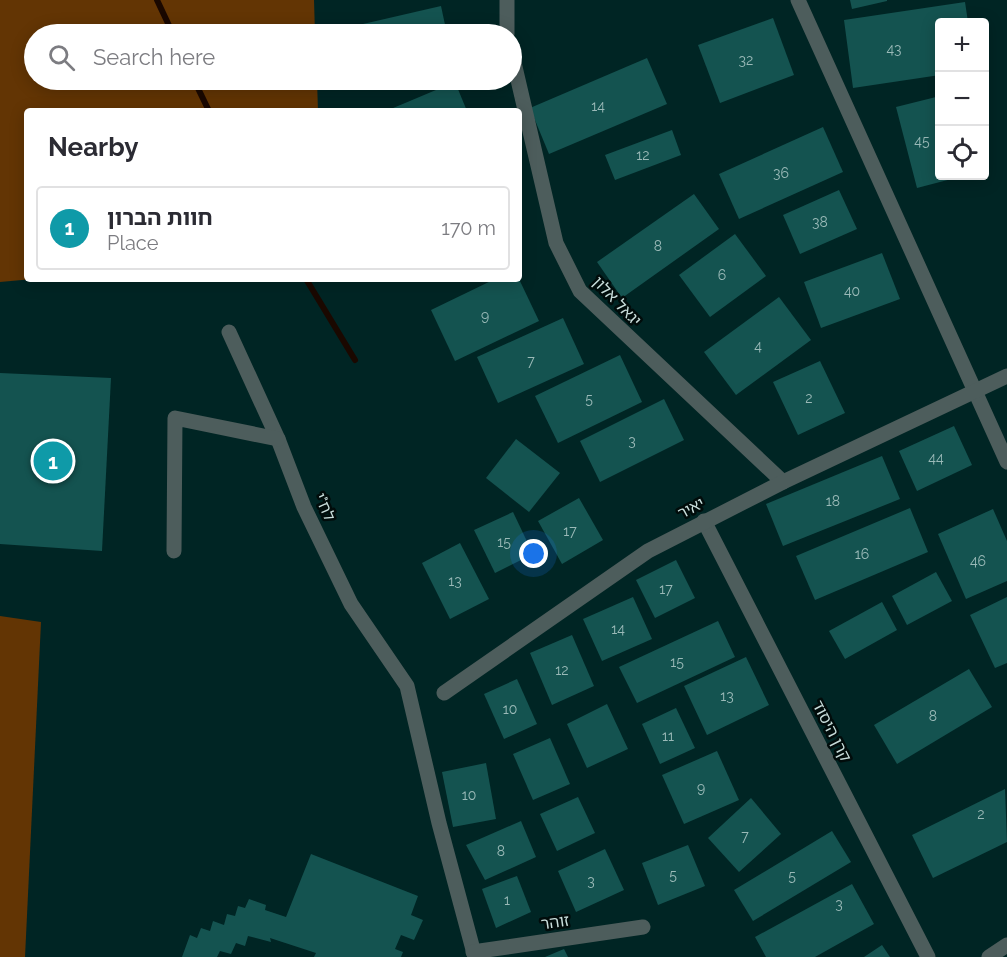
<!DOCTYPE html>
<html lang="en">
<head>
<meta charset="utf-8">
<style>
  :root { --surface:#fff; --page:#f7f7f7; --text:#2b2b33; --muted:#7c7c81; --line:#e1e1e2; --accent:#ea580c }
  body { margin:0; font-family:Raleway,"Noto Sans Hebrew",sans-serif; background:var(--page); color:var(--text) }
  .controls { position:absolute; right:18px; top:18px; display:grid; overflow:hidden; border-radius:6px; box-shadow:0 3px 15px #0003 }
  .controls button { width:54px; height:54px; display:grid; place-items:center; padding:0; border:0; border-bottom:2px solid var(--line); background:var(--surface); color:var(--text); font:30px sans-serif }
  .you { position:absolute; left:534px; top:554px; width:21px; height:21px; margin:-15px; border:4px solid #fff; border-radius:50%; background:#1a73e8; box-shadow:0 0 0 9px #1a73e833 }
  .badge { display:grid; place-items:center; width:39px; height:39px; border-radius:50%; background:var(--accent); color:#fff; font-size:20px; font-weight:700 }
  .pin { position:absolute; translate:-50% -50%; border:3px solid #fff; box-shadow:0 2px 6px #0006 }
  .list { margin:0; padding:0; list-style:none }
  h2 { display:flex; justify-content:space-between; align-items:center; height:78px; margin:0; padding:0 24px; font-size:26px }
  h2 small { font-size:20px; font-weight:400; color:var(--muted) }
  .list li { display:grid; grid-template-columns:39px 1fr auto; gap:18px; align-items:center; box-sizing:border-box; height:84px; margin:0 12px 12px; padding:0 12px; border:2px solid var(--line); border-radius:6px }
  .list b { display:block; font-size:22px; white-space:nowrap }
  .list p { margin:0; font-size:20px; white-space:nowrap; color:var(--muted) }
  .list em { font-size:20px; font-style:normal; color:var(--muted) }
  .icon { flex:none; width:33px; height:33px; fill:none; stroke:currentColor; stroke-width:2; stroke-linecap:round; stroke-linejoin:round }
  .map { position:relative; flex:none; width:1007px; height:957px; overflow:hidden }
  .search { position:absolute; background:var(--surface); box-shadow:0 3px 15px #0003; left:24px; top:24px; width:498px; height:66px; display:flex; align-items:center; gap:15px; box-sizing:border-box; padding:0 21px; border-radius:33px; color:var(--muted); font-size:22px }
  .panel { position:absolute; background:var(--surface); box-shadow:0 3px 15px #0003; left:24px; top:108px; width:498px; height:174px; border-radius:6px }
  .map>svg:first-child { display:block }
  .green { fill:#633504 }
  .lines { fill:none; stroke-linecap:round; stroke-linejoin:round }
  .stream { stroke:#1a0800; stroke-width:6 }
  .building { fill:#145350 }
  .minor { stroke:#4d5d5c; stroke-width:15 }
  .labels { text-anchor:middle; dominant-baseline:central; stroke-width:5; stroke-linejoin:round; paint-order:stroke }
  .number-label { font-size:14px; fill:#9bbab8 }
  .street-label { font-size:16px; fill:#c8dddb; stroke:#010c0b }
</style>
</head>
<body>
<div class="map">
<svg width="1007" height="957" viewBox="0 0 1007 957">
  <rect width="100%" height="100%" fill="#002524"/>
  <g class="green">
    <polygon points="0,0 314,0 315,34 34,34 34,80 317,80 318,111 27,111 27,279 33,279 0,282"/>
    <polygon points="0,616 41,622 25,957 0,957"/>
  </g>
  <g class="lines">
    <g class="stream">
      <polyline points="157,0 173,34"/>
      <polyline points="194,80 209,111"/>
      <polyline points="306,279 355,360"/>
    </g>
  </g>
  <g class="building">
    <polygon points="850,0 887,0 887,1 852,9"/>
    <polygon points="965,2 968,22 940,22 940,75 853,88 844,20"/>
    <polygon points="441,6 447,34 351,34 350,27"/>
    <polygon points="773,18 794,75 720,103 698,45"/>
    <polygon points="647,58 667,104 549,154 530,108"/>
    <polygon points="361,80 388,80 363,86"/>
    <polygon points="455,82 467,111 386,111"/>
    <polygon points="940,96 940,176 963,176 917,188 896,107"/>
    <polygon points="823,127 843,172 739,219 719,174"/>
    <polygon points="672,130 681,155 615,180 605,155"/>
    <polygon points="839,190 857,229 800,254 783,215"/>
    <polygon points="694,194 719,229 622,298 597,262"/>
    <polygon points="735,234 766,276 710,317 679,275"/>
    <polygon points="882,253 900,299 821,328 804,282"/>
    <polygon points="495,279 519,279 539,321 455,361 431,310"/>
    <polygon points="779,297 811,340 736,395 704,352"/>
    <polygon points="563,318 584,364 498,403 477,357"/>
    <polygon points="620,355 642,402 558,443 535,396"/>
    <polygon points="820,361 845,413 798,435 773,382"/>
    <polygon points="0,373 111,378 102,551 0,544"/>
    <polygon points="664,399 684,440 600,482 580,441"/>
    <polygon points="954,426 972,465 917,491 899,451"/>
    <polygon points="516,439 560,473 529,512 486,478"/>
    <polygon points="882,456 900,499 783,546 766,504"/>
    <polygon points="579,498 603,540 562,564 538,521"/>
    <polygon points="910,508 928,552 815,600 796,556"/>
    <polygon points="993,509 1007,541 1007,581 966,599 938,534"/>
    <polygon points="513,512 533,554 495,573 474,530"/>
    <polygon points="460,543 489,599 450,619 422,563"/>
    <polygon points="676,560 695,598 655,618 636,580"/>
    <polygon points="936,572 952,601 907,625 892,596"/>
    <polygon points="633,597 652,639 602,661 583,619"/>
    <polygon points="1007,597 1007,663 995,668 970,615"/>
    <polygon points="882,602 897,630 845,659 829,631"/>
    <polygon points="718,621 735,657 637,703 619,667"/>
    <polygon points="572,635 594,686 552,705 530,653"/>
    <polygon points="746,657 769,705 707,735 684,686"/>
    <polygon points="969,669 992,707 897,764 874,725"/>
    <polygon points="517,679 537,724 504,739 484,694"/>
    <polygon points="607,704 628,749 587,768 567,724"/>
    <polygon points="676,708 695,748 660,764 642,724"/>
    <polygon points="550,738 570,784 533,800 513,754"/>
    <polygon points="717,751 739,800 684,824 662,775"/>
    <polygon points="486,763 496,819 453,827 442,772"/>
    <polygon points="1005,789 1007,842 933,878 912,835"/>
    <polygon points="578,797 595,833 557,851 540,814"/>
    <polygon points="751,798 781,834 739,872 708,838"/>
    <polygon points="521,821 536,857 485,880 466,845"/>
    <polygon points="832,831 851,862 753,921 734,890"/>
    <polygon points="688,845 705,886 658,905 642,863"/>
    <polygon points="605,849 624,890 576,912 558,871"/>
    <polygon points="311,854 418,896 411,915 423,920 414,940 401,935 395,949 403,952 401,957 314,957 316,953 270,938 271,942 248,936 245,946 236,943 231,954 220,951 217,957 182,957 190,935 197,938 201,928 210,931 213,921 224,925 227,914 235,916 238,906 245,908 249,899 266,905 265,910 286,917"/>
    <polygon points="517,876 531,912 496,928 482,889"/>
    <polygon points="852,884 874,924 815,957 766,957 755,937"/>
    <polygon points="882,945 890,957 864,957"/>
    <polygon points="564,949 568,957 545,957"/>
  </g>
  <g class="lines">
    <g class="minor">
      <polyline points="798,0 1007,462"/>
      <polyline points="507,34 507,0"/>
      <polyline points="512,54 556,243 580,291 783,482"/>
      <polyline points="229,332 278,439 304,507 351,604 407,686 439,823 475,957"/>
      <polyline points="704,521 928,957"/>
      <polyline points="174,551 175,418 278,439"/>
      <polyline points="444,693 648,551 783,482 1007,376"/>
      <polyline points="473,952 643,927"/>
      <polyline points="989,957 1007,945"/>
    </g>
  </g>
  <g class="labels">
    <g class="number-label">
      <text x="894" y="49">43</text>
      <text x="746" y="60">32</text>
      <text x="598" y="106">14</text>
      <text x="922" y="141">45</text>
      <text x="643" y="155">12</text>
      <text x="781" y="173">36</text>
      <text x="820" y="222">38</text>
      <text x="658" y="246">8</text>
      <text x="722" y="275">6</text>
      <text x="852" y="291">40</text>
      <text x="485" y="316">9</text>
      <text x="758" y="346">4</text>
      <text x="531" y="361">7</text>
      <text x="809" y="398">2</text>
      <text x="589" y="399">5</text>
      <text x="632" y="441">3</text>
      <text x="936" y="458">44</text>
      <text x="833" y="501">18</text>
      <text x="570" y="531">17</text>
      <text x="504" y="542">15</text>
      <text x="862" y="554">16</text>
      <text x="978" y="561">46</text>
      <text x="455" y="581">13</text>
      <text x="666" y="589">17</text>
      <text x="618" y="629">14</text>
      <text x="677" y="662">15</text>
      <text x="562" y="670">12</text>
      <text x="727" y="696">13</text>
      <text x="510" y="709">10</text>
      <text x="933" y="716">8</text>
      <text x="668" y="736">11</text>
      <text x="701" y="788">9</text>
      <text x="469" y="795">10</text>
      <text x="981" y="814">2</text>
      <text x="745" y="836">7</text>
      <text x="501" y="851">8</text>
      <text x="673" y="875">5</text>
      <text x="792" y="876">5</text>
      <text x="591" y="881">3</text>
      <text x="507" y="900">1</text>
      <text x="839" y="904">3</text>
    </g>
    <g class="street-label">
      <text transform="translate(617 301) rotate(46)">יגאל אלון</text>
      <text transform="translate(325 507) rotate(66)">לח"י</text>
      <text transform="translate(691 508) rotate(-28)">יאיר</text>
      <text transform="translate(832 731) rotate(63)">קרן היסוד</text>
      <text transform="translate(555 922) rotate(-8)">זוהר</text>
    </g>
  </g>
</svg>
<div class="controls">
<button>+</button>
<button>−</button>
<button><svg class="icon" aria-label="locate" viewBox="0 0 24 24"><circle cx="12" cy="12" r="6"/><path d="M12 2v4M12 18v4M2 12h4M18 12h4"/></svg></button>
</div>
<div class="you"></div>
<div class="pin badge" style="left:53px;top:461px;background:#0f9aa8">1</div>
<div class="search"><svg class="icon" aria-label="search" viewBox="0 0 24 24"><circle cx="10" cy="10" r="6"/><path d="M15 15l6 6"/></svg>Search here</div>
<section class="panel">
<h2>Nearby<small></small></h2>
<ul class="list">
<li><span class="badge" style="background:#0f9aa8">1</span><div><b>חוות הברון</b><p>Place</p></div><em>170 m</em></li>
</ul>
</section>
</div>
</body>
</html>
